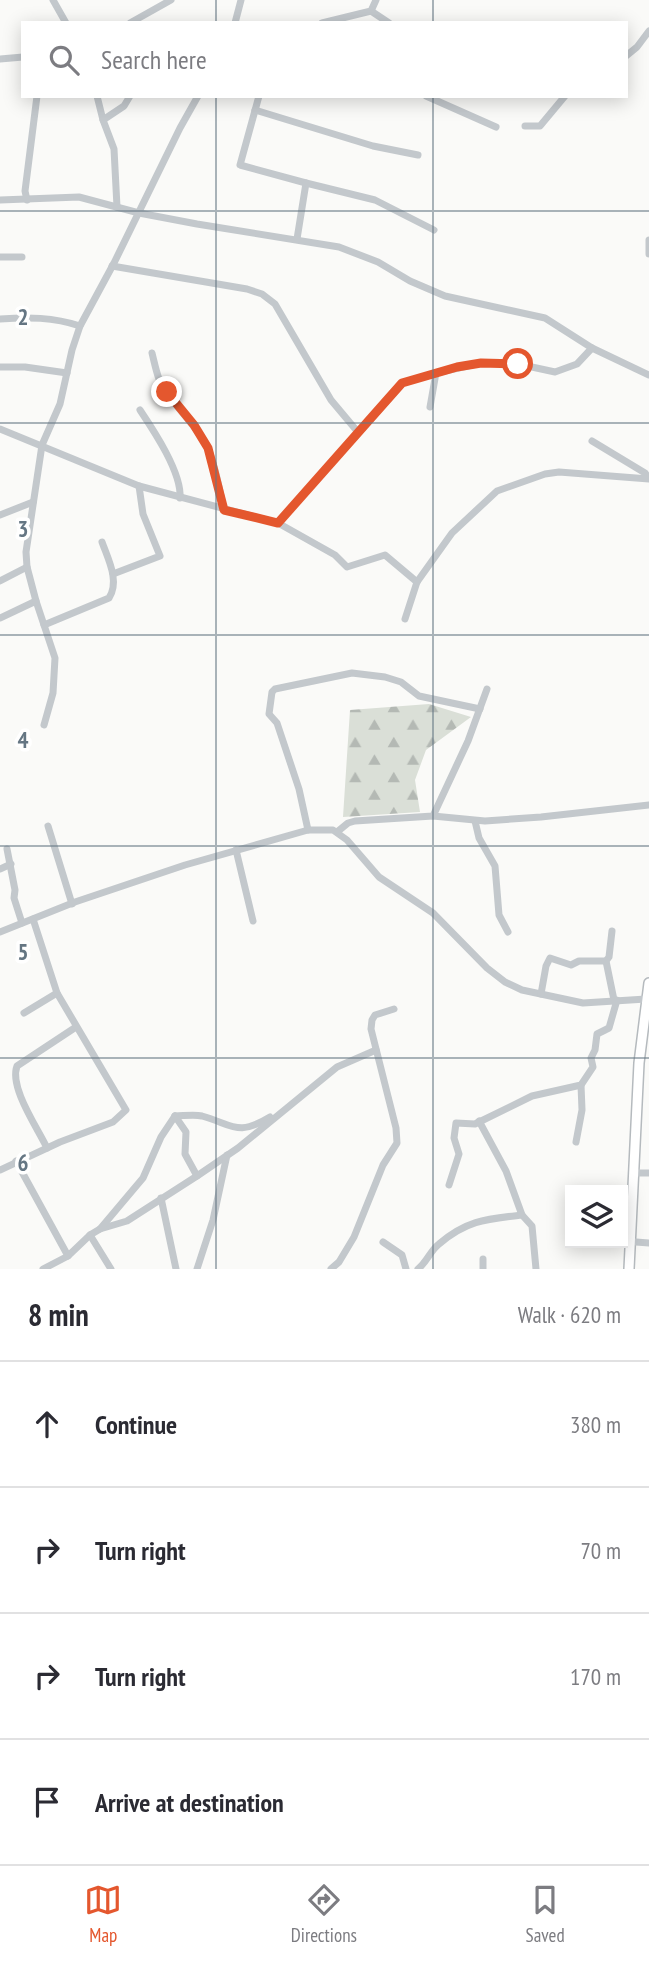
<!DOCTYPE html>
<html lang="en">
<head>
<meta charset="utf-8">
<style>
  :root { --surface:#fff; --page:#f7f7f7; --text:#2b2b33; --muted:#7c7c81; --line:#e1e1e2; --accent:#e4572e }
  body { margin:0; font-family:"PT Sans Narrow",sans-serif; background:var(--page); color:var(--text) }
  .controls { position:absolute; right:21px; bottom:21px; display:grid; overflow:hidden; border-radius:0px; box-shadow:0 4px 18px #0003 }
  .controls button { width:63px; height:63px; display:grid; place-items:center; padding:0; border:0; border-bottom:2px solid var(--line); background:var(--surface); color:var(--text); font:35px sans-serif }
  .stop { position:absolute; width:21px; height:21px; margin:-16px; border:5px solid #e4572e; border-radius:50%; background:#fff }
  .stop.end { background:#e4572e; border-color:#fff; box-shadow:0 2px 7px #0008 }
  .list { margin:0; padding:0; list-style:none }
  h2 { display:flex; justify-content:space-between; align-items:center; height:91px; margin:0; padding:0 28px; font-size:30px }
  h2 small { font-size:23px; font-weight:400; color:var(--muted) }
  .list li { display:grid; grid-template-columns:46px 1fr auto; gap:21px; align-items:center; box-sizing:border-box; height:126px; padding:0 28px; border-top:2px solid var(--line) }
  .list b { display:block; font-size:26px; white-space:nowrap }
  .list em { font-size:23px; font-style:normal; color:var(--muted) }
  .icon { flex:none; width:38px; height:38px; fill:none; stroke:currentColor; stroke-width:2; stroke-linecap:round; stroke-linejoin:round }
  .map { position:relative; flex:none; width:649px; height:1269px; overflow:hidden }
  .search { position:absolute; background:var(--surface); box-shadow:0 4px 18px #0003; left:21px; right:21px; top:21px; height:77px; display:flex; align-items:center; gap:18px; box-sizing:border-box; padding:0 24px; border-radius:0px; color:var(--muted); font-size:26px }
  .sheet { height:595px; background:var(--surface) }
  nav { display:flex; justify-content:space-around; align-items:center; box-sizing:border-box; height:98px; border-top:2px solid var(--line); background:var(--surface); font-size:19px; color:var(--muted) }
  nav a { display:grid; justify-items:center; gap:4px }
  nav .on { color:var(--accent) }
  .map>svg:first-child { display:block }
  .forest { fill:url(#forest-firs) }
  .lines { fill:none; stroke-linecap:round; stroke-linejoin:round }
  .major-casing { stroke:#b5babe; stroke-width:12 }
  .minor { stroke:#c3c8cc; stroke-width:7 }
  .major { stroke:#fff; stroke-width:9 }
  .route { stroke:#e4572e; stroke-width:9 }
  .grid { fill:none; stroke:#657683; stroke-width:2; stroke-opacity:0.55 }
  .grid-label { font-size:23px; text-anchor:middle; font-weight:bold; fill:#657683; stroke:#fff; stroke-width:7; stroke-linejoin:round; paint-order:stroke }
</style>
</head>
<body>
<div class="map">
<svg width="649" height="1269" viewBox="0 0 649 1269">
  <defs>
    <pattern id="forest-firs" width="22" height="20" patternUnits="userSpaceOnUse" patternTransform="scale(1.75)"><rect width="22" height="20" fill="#dadfd7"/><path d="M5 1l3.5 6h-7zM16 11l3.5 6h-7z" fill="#b4b9b4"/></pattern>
  </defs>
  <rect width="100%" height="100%" fill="#fafaf8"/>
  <polygon class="forest" points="429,704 471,717 426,750 415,780 420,812 343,817 350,710"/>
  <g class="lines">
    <g class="major-casing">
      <polyline id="major" points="629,1269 639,1063 649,983"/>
    </g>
    <g class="minor">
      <polyline points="53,0 66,23"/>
      <polyline points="371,11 389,23"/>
      <polyline points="130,23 171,0"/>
      <polyline points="235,23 241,0"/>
      <polyline points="322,23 371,11 376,0"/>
      <polyline points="626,56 637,47 649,31"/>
      <polyline points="0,59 23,57"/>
      <polyline points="97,96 103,120"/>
      <polyline points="259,96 240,165 306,183 297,239"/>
      <polyline points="426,96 496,127"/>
      <polyline points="255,110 373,146 418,155"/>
      <polyline points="525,126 540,126 565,96"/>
      <polyline points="306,183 375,200 434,230"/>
      <polyline points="0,200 79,197 139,213 197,224 339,247 378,262 410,281 445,296 545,318 592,348 649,375"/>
      <polyline points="27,200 25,191 37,96"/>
      <polyline points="117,207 114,149 103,120 124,106 130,96"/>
      <polyline points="649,240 649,254"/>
      <polyline points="0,257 22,257"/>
      <polyline points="112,266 247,289 262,294 275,304 331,400 357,431"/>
      <path d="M0 319C28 317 53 317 80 326"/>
      <path d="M152 353C154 361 156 371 159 379 171 404 194 422 207 446 216 466 219 489 224 510"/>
      <polyline points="0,367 25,367 67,373"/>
      <polyline points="436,373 481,363 518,364 555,372 577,364 592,348"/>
      <path d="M140 410C154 431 182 473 180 498"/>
      <polyline points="0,429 139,486 278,523 335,555 347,567 385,555 417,582"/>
      <polyline points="592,441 645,473 649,478"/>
      <polyline points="0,515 33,502"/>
      <polyline points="278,523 403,383 436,373 430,407"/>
      <polyline points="113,574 160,556 143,514 139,486"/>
      <polyline points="0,581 27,567"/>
      <polyline points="0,618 36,601"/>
      <polyline points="405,619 417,582 452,533 497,491 545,474 559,472 649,479"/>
      <path d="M44 625 109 598C120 581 108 559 102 542"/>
      <polyline points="44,725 53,693 55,658 36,601 27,567 26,552 42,445 60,404 72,350 80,326 114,263 180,128 198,96"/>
      <polyline points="433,816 485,821 541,817 649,805"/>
      <polyline points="475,821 479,838 495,866 499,915 508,932"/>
      <polyline points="48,826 72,904"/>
      <polyline points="308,830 299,789 277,723 269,714 272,692 275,689 352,673 385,677 401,682 419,696 480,709"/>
      <polyline points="337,832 348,823 355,821 433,816 468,741 487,689"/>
      <polyline points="7,849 15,890 14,898 22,923"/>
      <polyline points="236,850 253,921"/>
      <polyline points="0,869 11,864"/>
      <polyline points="612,931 609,957 606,961 614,1000"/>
      <polyline points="0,932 75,902 185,865 308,830 333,830 347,840 379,877 433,913 487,968 505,982 522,990 583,1003 646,999"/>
      <polyline points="541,994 546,966 550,958 571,965 579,961 606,961"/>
      <polyline points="24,1013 57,993"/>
      <path d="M175 1116C183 1116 194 1114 202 1116 234 1125 237 1137 270 1117"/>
      <polyline points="175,1116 186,1132 185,1154 197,1176"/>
      <polyline points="479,1121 506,1171 522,1215"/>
      <polyline points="576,1142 582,1110 581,1085"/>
      <path d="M47 1148C37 1127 9 1087 17 1066L76 1027"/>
      <polyline points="16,1161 68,1256"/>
      <polyline points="0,1170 60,1142 113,1122 126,1110 57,993 33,919"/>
      <polyline points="638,1173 649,1173"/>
      <polyline points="449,1185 459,1154 454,1138 456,1123 475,1124 532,1096 581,1085 593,1067 591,1058 595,1050 597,1034 609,1028 617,1000"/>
      <polyline points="161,1198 176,1269"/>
      <polyline points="100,1229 127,1221 197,1176 238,1148 337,1067 376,1050"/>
      <polyline points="383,1242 402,1255 406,1269"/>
      <polyline points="636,1242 649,1243"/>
      <polyline points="43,1269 68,1256 90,1235"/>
      <polyline points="111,1269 90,1235 100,1229 143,1178 161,1137 175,1116"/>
      <polyline points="197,1269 213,1220 227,1155"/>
      <polyline points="331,1269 339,1262 354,1237 383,1165 397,1143 396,1128 371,1029 372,1020 375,1015 394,1009"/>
      <path d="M418 1269C427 1262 430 1251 439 1244 467 1220 487 1219 522 1215L532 1226 536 1269"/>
      <polyline points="483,1269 483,1259"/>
    </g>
    <use href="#major" class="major"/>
  </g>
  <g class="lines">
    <polyline class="route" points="167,392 194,425 208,448 224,510 278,523 402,383 457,367 481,363 518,364"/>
  </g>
  <path class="grid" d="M216 0V23M433 0V23M216 96V1269M433 96V1269M0 211H649M0 423H649M0 635H649M0 846H649M0 1058H649"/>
  <g class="grid-label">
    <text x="23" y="325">2</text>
    <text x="23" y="537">3</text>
    <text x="23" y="748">4</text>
    <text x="23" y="960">5</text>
    <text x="23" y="1171">6</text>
  </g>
</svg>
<div class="controls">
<button><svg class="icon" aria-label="layers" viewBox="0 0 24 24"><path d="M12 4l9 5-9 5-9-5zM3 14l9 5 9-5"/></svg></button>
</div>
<div class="stop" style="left:518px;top:364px"></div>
<div class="stop end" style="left:167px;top:392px"></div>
<div class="search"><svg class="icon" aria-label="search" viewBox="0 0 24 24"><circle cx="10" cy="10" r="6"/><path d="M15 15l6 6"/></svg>Search here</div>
</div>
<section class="sheet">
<h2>8 min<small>Walk · 620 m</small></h2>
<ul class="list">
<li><svg class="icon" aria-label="ahead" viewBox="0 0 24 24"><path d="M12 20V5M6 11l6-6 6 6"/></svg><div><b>Continue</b></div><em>380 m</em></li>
<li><svg class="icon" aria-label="right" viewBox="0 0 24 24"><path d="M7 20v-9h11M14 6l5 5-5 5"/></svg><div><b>Turn right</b></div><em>70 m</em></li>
<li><svg class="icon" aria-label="right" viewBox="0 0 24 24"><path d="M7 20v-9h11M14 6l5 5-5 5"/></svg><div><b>Turn right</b></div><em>170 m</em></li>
<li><svg class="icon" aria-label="arrive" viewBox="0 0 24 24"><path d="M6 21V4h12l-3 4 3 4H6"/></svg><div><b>Arrive at destination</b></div></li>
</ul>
</section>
<nav>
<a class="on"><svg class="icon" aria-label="map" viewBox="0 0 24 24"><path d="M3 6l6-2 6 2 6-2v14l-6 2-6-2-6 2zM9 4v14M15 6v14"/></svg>Map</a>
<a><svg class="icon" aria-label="directions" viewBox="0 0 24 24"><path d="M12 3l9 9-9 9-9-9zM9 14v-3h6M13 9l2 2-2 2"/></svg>Directions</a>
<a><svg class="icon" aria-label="saved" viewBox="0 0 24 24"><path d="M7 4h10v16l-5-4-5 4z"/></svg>Saved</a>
</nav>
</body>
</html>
